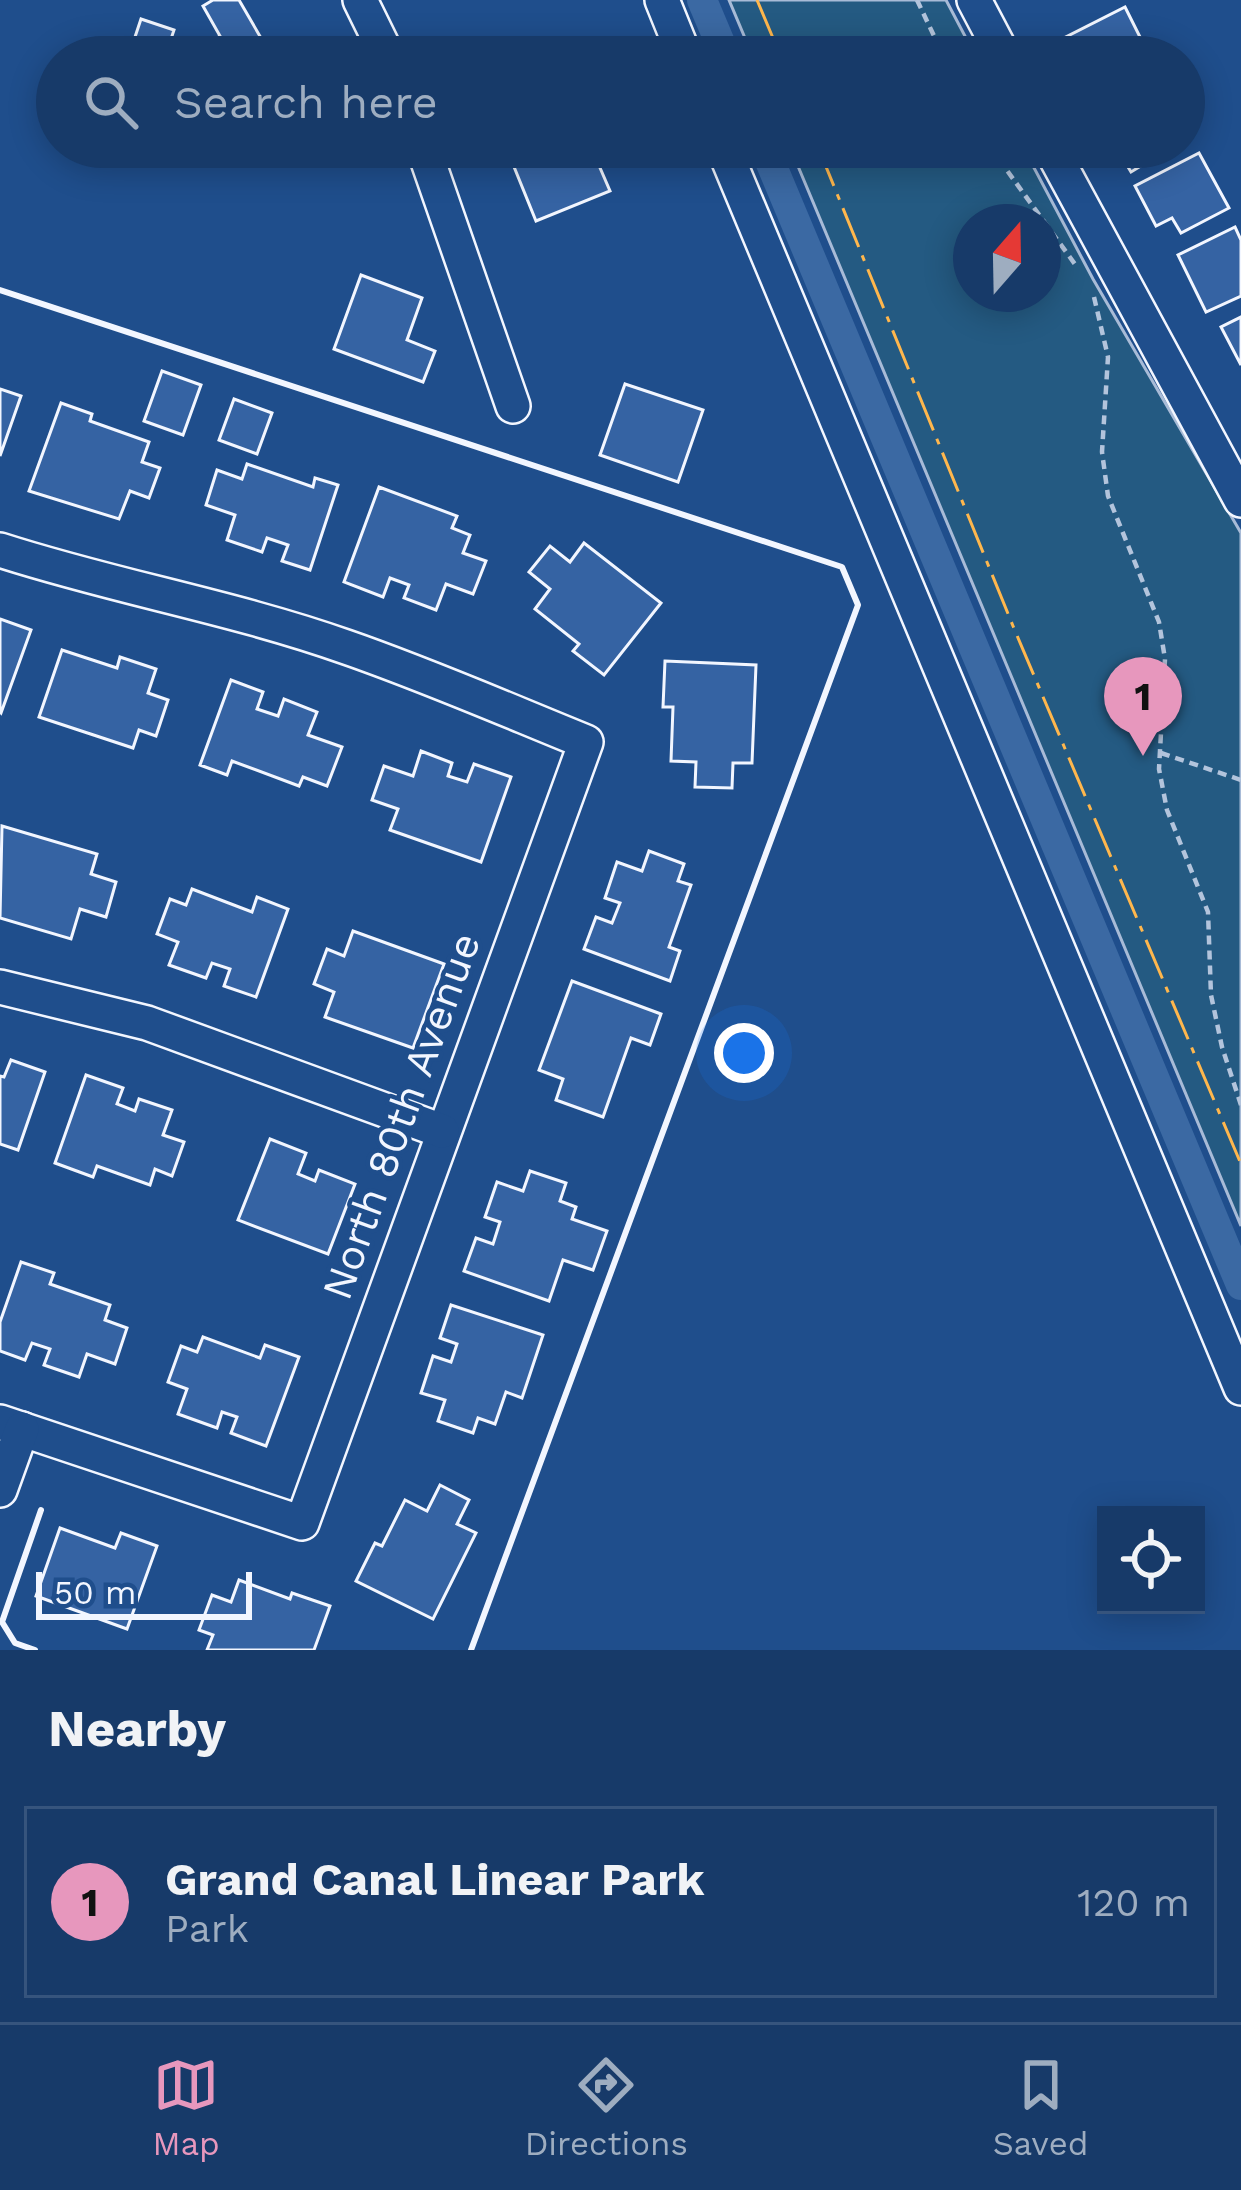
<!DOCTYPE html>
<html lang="en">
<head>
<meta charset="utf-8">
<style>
  :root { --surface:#173a69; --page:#20416f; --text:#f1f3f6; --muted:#9eadc0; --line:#36547d; --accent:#e797bd }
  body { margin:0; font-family:"Work Sans",sans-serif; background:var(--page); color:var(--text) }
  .controls { position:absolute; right:36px; bottom:36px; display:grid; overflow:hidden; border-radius:0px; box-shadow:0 6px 30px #0003 }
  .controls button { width:108px; height:108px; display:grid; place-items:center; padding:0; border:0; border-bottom:3px solid var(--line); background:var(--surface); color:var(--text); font:60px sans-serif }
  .compass { position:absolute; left:953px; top:204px; width:108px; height:108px; border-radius:50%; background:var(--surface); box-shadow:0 6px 30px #0003; rotate:20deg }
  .scale { position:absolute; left:36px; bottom:30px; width:216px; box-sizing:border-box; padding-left:12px; border:6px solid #f2f6ff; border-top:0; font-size:33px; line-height:42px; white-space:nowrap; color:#f2f6ff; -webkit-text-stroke:9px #1f4e8c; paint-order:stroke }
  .you { position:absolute; left:744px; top:1053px; width:42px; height:42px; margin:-30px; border:9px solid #fff; border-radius:50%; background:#1a73e8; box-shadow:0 0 0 18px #1a73e833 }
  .badge { display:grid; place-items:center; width:78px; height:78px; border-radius:50%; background:var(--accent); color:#111; font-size:39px; font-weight:700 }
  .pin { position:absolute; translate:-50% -99px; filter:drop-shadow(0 3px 6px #0008) }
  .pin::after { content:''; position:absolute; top:63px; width:42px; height:36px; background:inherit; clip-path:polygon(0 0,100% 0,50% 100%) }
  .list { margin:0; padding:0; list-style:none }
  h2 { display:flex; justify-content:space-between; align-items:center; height:156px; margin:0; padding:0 48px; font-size:51px }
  h2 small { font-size:39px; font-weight:400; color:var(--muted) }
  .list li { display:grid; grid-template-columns:78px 1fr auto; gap:36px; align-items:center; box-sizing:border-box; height:192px; margin:0 24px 24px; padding:0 24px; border:3px solid var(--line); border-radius:0px }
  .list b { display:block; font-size:45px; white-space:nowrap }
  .list p { margin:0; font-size:39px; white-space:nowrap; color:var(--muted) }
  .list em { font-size:39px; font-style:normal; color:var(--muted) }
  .icon { flex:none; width:66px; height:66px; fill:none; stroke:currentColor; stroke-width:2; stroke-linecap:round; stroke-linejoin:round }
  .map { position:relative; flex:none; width:1241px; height:1650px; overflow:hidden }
  .search { position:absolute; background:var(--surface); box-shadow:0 6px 30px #0003; left:36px; right:36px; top:36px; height:132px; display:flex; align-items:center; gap:30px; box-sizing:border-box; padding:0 42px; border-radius:66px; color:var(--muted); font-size:45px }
  .sheet { height:372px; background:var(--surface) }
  nav { display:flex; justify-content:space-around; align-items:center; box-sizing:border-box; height:168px; border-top:3px solid var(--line); background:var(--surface); font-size:33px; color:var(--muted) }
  nav a { display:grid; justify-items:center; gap:6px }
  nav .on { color:var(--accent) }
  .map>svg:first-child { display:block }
  .green { fill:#245a82; stroke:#a8bbd7; stroke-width:3; fill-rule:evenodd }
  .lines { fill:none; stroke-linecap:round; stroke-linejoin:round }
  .canal { stroke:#3b69a3; stroke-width:30 }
  .building { fill:#3563a3; stroke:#f2f6ff; stroke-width:3 }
  .minor-casing { stroke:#f2f6ff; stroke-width:38 }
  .path { stroke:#b3c4dc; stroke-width:4.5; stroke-dasharray:9 6; stroke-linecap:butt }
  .minor { stroke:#1f4e8c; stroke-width:33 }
  .wall { stroke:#f2f6ff; stroke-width:6 }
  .power { stroke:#ffb74d; stroke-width:3; stroke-dasharray:42 9 6 9; stroke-linecap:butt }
  .labels { text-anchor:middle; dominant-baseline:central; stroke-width:9; stroke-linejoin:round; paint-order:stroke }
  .street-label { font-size:42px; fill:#f2f6ff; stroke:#1f4e8c }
</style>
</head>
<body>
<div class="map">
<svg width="1241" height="1650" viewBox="0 0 1241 1650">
  <rect width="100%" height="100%" fill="#1f4e8c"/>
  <g class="green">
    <polygon points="729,0 946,0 976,57 753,57"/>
    <path d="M790 147H1023L1093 279 1241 533V1226ZM971 222H1043V294H971Z"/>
  </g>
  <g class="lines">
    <g class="canal">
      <polyline points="702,0 726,57"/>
      <polyline points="764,147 1241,1285"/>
    </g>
  </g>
  <g class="building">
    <polygon points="213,0 239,0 272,57 217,57 209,43 220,36 203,6"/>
    <polygon points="1125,7 1150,57 1069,57 1060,40"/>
    <polygon points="141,19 174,30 165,57 130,52"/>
    <polygon points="506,147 591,147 610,191 536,221"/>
    <polygon points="1116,147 1172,147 1131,172"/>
    <polygon points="1199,153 1229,208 1181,233 1172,218 1156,226 1135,186"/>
    <polygon points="1235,227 1241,240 1241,296 1206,312 1178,255"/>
    <polygon points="361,275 422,298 407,340 435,351 423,382 334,349"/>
    <polygon points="1241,317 1241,365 1221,327"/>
    <polygon points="162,371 201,385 183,435 144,421"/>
    <polygon points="625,384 703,410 678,482 600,455"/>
    <polygon points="0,389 21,396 0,456"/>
    <polygon points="234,399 272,413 257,454 219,440"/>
    <polygon points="61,403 92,414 90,421 149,442 142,462 160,468 149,498 130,491 119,519 29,491"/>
    <polygon points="247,464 313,487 315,478 338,485 310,570 282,561 288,545 267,538 262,552 227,540 235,515 206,505 217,470 242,479"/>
    <polygon points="379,487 457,516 452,528 470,535 463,553 486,561 473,594 446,584 436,610 404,598 409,585 390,578 383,597 344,582"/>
    <polygon points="584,543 661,603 604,675 573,651 579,644 535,609 550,589 529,572 550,546 570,562"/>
    <polygon points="0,619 31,630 1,713 0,712"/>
    <polygon points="62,650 117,668 120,657 156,669 148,693 168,700 156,736 139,730 133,748 39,717"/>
    <polygon points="665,661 756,665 752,763 733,763 732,788 695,787 696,762 671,761 673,707 663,707"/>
    <polygon points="231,680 263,692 257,709 278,716 284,699 317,712 308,735 342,747 327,786 303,777 299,786 232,761 227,775 200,765"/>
    <polygon points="421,751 452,763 448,776 467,782 474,764 511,777 481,862 390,830 398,809 372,800 384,766 413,776"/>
    <polygon points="2,826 97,854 91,874 116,882 106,917 80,909 71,939 0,918"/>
    <polygon points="649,851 684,864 678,881 691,885 669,947 680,951 670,981 584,949 596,917 612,923 620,903 605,898 617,862 642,871"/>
    <polygon points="192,889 252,912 257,897 288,909 256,997 224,986 230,969 212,963 206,978 169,965 178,942 157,934 170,899 186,905"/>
    <polygon points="353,931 444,964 413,1048 325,1017 334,992 314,984 327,949 344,956"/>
    <polygon points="572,981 661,1014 650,1045 631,1038 603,1117 556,1100 563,1079 539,1070"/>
    <polygon points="11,1060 45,1072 18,1150 0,1144 0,1076 4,1077"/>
    <polygon points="86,1075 123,1088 117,1104 135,1111 139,1099 172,1110 163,1135 184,1142 172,1176 155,1169 150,1185 97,1166 93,1177 55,1163"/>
    <polygon points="270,1139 306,1153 298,1174 315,1181 319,1170 355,1184 328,1254 238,1220"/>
    <polygon points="530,1171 566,1183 560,1201 576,1207 572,1219 607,1231 593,1270 563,1260 549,1301 464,1271 476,1238 493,1244 500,1222 485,1217 497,1182 523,1191"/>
    <polygon points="21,1262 54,1273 50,1284 110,1305 105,1320 127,1328 115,1364 87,1354 79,1377 44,1365 50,1349 32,1343 25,1360 0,1351 0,1322"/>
    <polygon points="451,1305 543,1335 522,1398 506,1392 495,1424 478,1418 473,1433 438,1421 445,1400 421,1393 433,1356 451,1362 457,1344 440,1338"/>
    <polygon points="203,1337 260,1358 265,1345 299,1357 266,1446 231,1433 237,1417 222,1412 217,1428 178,1414 187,1389 168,1382 181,1346 197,1352"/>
    <polygon points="440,1485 469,1500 457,1524 476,1533 433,1619 356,1581 375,1543 382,1546 405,1500 427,1511"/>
    <polygon points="60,1528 115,1548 121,1533 157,1546 127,1629 36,1596"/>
    <polygon points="239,1580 290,1599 292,1593 330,1606 314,1650 207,1650 213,1635 199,1630 212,1595 231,1602"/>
  </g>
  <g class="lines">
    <g class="minor-casing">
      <g id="minor">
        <polyline points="360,0 388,57"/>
        <polyline points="662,0 685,57"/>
        <polyline points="974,0 1004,57"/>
        <polyline points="423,147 513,406"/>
        <polyline points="723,147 1241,1388"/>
        <polyline points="1050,147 1241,500"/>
        <path d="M0 550C114 587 233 607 346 647 427 675 507 710 586 742L302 1523 0 1422"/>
        <polyline points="0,987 147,1023 442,1131"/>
        <polyline points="0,1490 22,1429"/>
      </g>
    </g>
    <g class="path">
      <polyline points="917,0 944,57"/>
      <polyline points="990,147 1077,267"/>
      <polyline points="1094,297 1108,357 1102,452 1108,496 1159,622 1165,659 1159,769 1167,810 1208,912 1211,995 1222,1047 1241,1105"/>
      <polyline points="1161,753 1241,780"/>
    </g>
    <use href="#minor" class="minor"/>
    <g class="wall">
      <polyline points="0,290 842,567 858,605 471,1650"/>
      <polyline points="35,1650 15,1643 2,1622 41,1510"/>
    </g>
    <g class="power">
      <polyline points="757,0 781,57"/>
      <polyline points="818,147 1013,626 1241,1164"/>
    </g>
  </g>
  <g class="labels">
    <g class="street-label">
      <text transform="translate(401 1116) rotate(-70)">North 80th Avenue</text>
    </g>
  </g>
</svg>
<div class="controls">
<button><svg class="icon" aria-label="locate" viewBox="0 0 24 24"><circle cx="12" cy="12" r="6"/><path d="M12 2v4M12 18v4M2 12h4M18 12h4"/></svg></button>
</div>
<svg class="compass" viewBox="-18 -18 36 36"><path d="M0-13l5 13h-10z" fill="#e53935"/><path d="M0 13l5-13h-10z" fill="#9eadc0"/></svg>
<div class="scale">50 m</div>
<div class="you"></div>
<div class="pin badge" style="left:1143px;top:756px">1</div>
<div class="search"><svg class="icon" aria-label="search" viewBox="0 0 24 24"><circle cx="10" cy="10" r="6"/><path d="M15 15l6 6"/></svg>Search here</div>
</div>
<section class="sheet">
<h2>Nearby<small></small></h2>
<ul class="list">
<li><span class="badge">1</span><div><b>Grand Canal Linear Park</b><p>Park</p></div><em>120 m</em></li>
</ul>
</section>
<nav>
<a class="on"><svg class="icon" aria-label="map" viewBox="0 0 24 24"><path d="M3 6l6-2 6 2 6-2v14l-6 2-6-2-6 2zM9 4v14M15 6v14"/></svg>Map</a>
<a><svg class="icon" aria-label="directions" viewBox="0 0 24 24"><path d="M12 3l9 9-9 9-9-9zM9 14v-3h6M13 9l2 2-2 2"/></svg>Directions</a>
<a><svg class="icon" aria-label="saved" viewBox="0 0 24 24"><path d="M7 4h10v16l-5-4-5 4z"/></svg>Saved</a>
</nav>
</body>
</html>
